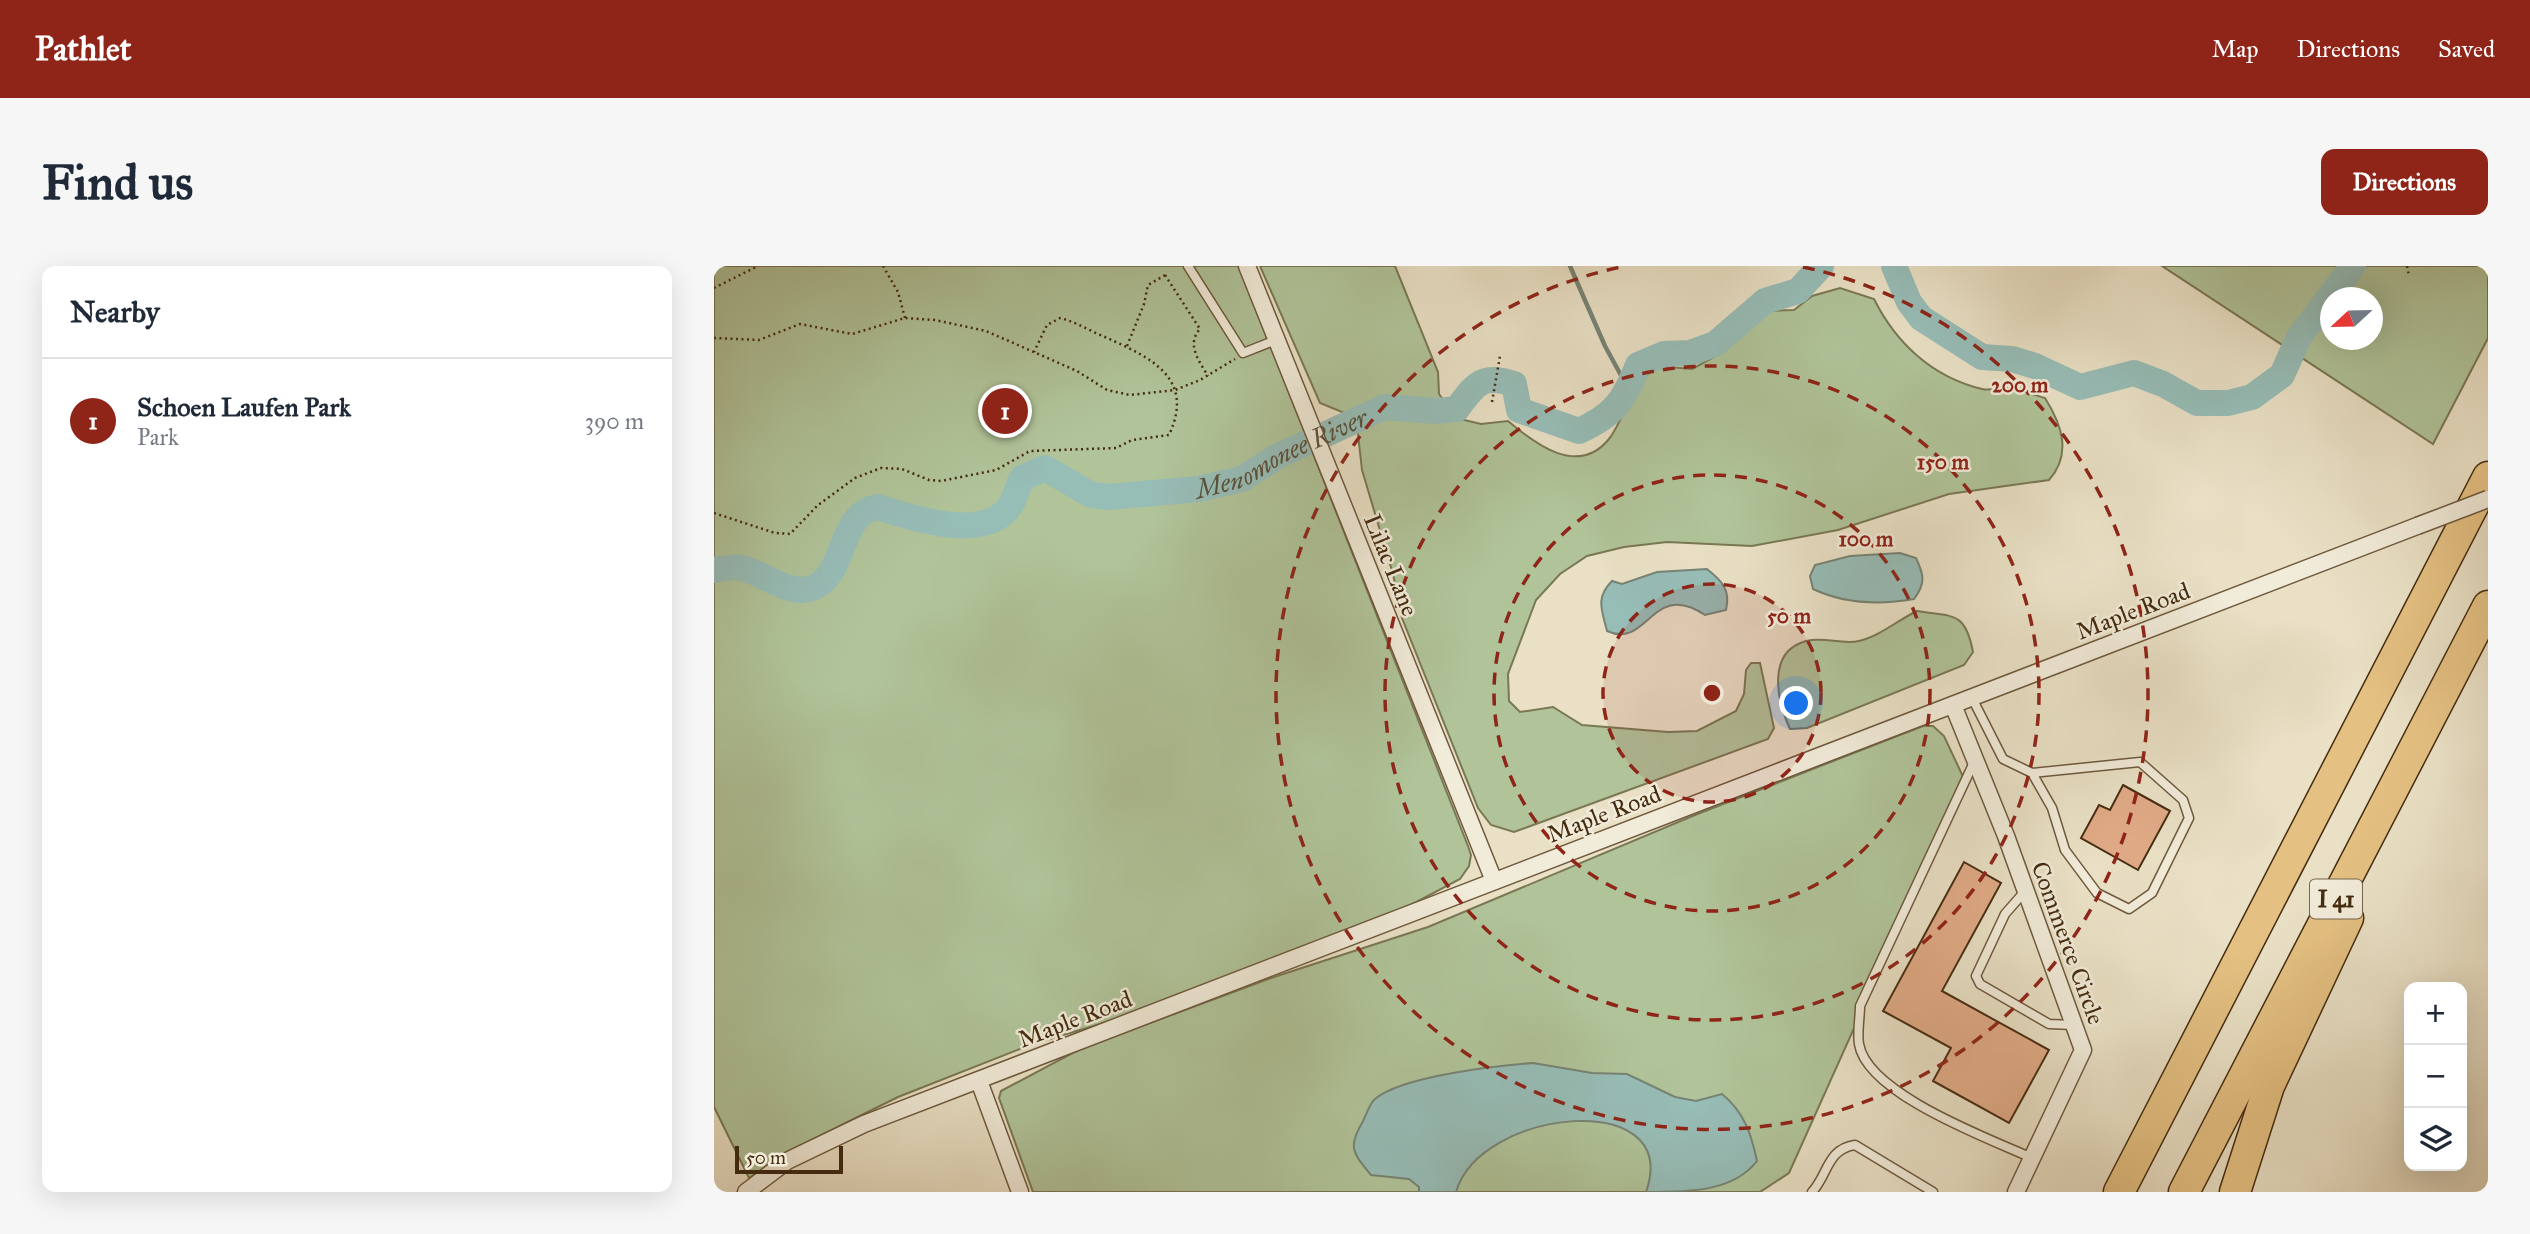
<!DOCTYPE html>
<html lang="en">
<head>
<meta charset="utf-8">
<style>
  :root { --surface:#fff; --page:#f6f6f7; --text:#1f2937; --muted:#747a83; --line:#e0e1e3; --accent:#8f2418 }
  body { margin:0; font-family:"IM FELL Great Primer",serif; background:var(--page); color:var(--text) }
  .controls { position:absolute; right:21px; bottom:21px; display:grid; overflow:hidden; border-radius:14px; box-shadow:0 7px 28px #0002 }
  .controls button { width:63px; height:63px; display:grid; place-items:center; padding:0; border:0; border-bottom:2px solid var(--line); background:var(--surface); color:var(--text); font:35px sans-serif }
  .compass { position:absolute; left:1606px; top:21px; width:63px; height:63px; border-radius:50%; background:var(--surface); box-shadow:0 7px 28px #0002; rotate:248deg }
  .scale { position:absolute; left:21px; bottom:18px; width:108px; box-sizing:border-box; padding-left:7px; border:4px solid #452c10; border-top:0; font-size:19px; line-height:24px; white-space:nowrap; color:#452c10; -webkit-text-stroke:5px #f1ebd9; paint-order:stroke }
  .you { position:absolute; left:1083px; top:438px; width:24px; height:24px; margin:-18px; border:5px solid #fff; border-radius:50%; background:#1a73e8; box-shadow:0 0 0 10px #1a73e833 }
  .badge { display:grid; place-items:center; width:46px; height:46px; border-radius:50%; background:var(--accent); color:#fff; font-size:23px; font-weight:700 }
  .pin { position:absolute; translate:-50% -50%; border:4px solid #fff; box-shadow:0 2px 7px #0006 }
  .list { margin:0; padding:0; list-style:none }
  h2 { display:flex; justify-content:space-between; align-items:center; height:91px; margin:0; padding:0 28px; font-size:30px }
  h2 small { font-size:23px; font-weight:400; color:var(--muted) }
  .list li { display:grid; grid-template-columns:46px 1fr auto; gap:21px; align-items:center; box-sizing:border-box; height:126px; padding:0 28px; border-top:2px solid var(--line) }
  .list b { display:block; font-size:26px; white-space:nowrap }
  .list p { margin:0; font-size:23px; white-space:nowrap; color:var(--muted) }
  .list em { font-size:23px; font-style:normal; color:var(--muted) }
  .icon { flex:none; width:38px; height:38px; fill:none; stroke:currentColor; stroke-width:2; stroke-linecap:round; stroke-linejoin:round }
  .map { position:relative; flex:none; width:1774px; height:926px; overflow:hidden; border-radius:14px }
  header { display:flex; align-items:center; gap:42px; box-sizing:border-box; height:98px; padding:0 35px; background:var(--accent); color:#fff }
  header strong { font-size:33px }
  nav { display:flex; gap:38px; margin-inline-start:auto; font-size:24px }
  .intro { display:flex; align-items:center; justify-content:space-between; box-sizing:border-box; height:168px; padding:0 42px }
  h1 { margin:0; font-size:49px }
  .button { padding:18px 32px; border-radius:14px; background:var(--accent); color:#fff; font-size:24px; font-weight:700 }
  main { display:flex; gap:42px; padding:0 42px }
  aside { flex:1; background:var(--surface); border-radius:14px; box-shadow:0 7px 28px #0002 }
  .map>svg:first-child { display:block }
  .green { fill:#b0c399; stroke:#7a7854; stroke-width:2; fill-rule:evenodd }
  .water { fill:#97bdb7; stroke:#768374; stroke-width:2 }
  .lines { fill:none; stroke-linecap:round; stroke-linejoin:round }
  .stream { stroke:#768374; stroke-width:4.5 }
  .river { stroke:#97bdb7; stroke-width:26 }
  .building { fill:#e0aa86; stroke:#452c10; stroke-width:2 }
  .service-casing { stroke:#6e593d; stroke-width:11 }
  .minor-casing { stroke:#6e593d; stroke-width:19 }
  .motorway-casing { stroke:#452c10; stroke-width:33 }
  .path { stroke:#452c10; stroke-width:2.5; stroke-dasharray:2 3.5; stroke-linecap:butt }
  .service { stroke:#f1ebd9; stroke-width:8 }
  .minor { stroke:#f1ebd9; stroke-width:16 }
  .motorway { stroke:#e4c082; stroke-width:30 }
  .minor-bridge-casing { stroke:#6e593d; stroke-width:19; stroke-linecap:butt }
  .minor-bridge { stroke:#f1ebd9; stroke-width:16 }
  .ring { fill:none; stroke:#8f2418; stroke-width:3.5; stroke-dasharray:12 9 }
  .labels { text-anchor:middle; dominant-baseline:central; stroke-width:5; stroke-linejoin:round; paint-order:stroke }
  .shield { fill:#f1ebd9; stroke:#79654c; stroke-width:2 }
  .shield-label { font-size:23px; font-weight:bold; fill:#452c10 }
  .street-label { font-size:24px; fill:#452c10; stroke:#f1ebd9 }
  .water-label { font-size:26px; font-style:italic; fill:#5a503a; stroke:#f1ebd9 }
  .centre { fill:#8f2418; stroke:#f1ebd9; stroke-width:3.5 }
  .ring-label { font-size:21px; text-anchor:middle; font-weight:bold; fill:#8f2418; stroke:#f1ebd9; stroke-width:5; stroke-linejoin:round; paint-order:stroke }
</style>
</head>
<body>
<header>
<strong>Pathlet</strong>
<nav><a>Map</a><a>Directions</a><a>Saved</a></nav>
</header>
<div class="intro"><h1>Find us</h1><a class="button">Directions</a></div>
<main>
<aside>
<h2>Nearby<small></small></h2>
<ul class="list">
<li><span class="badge">1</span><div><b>Schoen Laufen Park</b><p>Park</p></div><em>390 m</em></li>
</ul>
</aside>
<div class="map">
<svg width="1774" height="926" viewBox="0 0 1774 926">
  <rect width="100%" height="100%" fill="#e9e0c5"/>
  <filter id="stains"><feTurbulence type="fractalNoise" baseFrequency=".00286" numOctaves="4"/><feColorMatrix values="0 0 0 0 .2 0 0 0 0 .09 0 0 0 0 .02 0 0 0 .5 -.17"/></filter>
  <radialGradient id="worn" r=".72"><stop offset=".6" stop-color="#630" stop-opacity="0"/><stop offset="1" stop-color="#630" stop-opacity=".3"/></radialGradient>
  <g class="green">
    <polygon points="0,0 525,0 754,580 757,589 755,600 746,613 674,651 423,747 316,779 184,831 79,883 35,912 0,841"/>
    <path d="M546 0H681L724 106 725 128 742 152 767 158 794 155C821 178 864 211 895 173 907 158 912 136 923 120 928 113 937 106 943 100L978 103 1002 90 1013 75 1050 45 1080 44 1098 30 1126 22 1160 33C1182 77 1218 111 1268 123 1276 125 1286 122 1294 122 1306 123 1319 129 1331 132 1348 159 1358 188 1335 214L1235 228 1124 264 1038 280 953 276 910 281 873 290 846 308 822 334 794 408 795 435 806 446 839 441 868 459 954 466 983 465 1022 445 1030 428 1032 404 1037 397H1046L1060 462 1054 473 800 566 777 559 764 542 688 352 679 308 648 204 644 168 633 148 606 137Z"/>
    <path d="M1448 0H1774V72L1719 178ZM1616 32H1658V74H1616Z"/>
    <path d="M1203 345C1238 351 1251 344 1259 386L1250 399 1093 462 1076 463C1063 435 1052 386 1092 375 1110 370 1127 379 1145 375 1166 370 1184 354 1203 345Z"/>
    <polygon points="1209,460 1219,460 1230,470 1251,515 1075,907 1046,926 319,926 285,832 287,825 366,783 557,712 714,661 981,549"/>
  </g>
  <g class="water">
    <path d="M1186 287 1202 292C1210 309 1212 317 1200 333 1166 339 1131 338 1099 323L1096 310 1101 299 1136 290Z"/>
    <path d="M993 303C1008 315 1017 324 1012 344L991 349C938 313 934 384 893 365 888 344 881 332 898 315L908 318 943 306Z"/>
    <path d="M819 797 878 807 913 808 961 831 982 835 1008 828C1030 846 1037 867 1043 895 1019 926 975 926 932 926 969 821 766 842 742 926H705V921L695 913 657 909C640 888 633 882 648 857 652 850 655 838 661 833 688 810 782 800 819 797Z"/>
  </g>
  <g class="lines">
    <polyline class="stream" points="856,0 891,80 909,113 913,128"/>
    <g class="river">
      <polyline points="1180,0 1195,36 1207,52 1268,91 1298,93 1321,100 1366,121 1420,107 1449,118 1483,137 1514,137 1538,131 1568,109 1585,71 1639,0"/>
      <path id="s1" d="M0 304C8 303 19 300 27 302 49 306 74 331 98 322 133 310 124 247 163 241 196 251 261 274 291 246 301 237 302 223 308 212L331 202 377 229 394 231 485 223 528 213 564 190 671 141 722 145 743 143C762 117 768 108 800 118L805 144 865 165C900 149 910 135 924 99L950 88 976 87 1001 78 1051 35 1084 25 1107 0"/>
    </g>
  </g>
  <g class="building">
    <polygon points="1409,519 1456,545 1424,604 1367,572 1385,539 1396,544"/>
    <polygon points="1250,596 1287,617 1228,725 1335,784 1295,857 1219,815 1237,782 1169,745"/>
  </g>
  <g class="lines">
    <g class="service-casing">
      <g id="service">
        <polyline points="474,0 529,87 562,74"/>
        <polyline points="1258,432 1289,493 1318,507 1426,496 1469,534 1475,552 1438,627 1415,643 1383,627 1351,584 1338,542 1318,507"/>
        <path d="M1261 494 1146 740C1146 752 1143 766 1145 778 1153 828 1276 873 1318 892"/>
        <polyline points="1312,624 1291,648 1262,710 1266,718 1335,758 1360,759"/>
        <path d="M1098 926C1114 909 1113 883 1141 879L1219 926"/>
      </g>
    </g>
    <g class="minor-casing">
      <g id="minor">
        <polyline points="533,0 780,615"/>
        <polyline points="1239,439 1292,570 1369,784 1302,926"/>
        <polyline points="265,815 306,926"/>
        <polyline points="32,926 73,895 150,858 1703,260"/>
      </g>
    </g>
    <g class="motorway-casing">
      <g id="motorway">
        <polyline points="1405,926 1774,211"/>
        <polyline points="1470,926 1774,340"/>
        <polyline points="1521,926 1555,820 1634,652"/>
      </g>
    </g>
    <g class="path">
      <polyline points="169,0 184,26 191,52"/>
      <polyline points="1693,0 1695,10"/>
      <path d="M451 9 486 63C472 78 485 95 494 110"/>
      <polyline points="0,22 44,0"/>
      <polyline points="0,72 45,74 86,58 138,68 191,52 221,54 272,65 363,105 393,124 416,129 461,124 486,114 521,93"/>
      <polyline points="413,80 430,38 434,19 453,8"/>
      <polyline points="778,136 786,90"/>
      <path d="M0 247 61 267 76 268 104 239 141 212 167 202 188 203 215 214 227 215 282 204 316 185 402 182 418 174 455 169C482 111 435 91 391 71 376 65 362 56 346 52L333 59 320 86"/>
    </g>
    <use href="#service" class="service"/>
    <use href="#minor" class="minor"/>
    <use href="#motorway" class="motorway"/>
    <g class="minor-bridge-casing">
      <polyline id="minor-bridge" points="1703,260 1774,233"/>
    </g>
    <use href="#minor-bridge" class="minor-bridge"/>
  </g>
  <circle cx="998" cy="427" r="109" fill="#8f2418" fill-opacity=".12"/>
  <g class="ring">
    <circle cx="998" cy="427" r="109"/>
    <circle cx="998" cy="427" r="218"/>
    <circle cx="998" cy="427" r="327"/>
    <path d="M1089 1A436 436 0 1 1 907 1"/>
  </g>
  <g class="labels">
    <rect class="shield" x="1596" y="613.5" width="52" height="39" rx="5"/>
    <g class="shield-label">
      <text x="1622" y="633">I 41</text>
    </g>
    <g class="street-label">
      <text transform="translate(677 299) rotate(68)">Lilac Lane</text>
      <text transform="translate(1419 345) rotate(-21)">Maple Road</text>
      <text transform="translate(890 548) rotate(-21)">Maple Road</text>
      <text transform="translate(1354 677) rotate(70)">Commerce Circle</text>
      <text transform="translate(361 753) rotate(-21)">Maple Road</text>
    </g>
    <g class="water-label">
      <text stroke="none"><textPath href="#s1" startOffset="660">Menomonee River</textPath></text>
    </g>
  </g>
  <circle cx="998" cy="427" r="10" class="centre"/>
  <g class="ring-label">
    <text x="1306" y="126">200 m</text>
    <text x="1229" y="203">150 m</text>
    <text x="1152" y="280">100 m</text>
    <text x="1075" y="357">50 m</text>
  </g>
  <rect width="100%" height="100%" filter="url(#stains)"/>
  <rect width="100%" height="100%" fill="url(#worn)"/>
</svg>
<div class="controls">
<button>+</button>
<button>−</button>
<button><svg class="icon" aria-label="layers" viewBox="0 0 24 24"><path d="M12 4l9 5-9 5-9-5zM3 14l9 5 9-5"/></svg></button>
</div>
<svg class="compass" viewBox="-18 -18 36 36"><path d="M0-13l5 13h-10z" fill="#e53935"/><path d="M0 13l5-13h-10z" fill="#747a83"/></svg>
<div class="scale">50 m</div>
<div class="you"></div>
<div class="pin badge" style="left:291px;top:145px">1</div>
</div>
</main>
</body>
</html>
